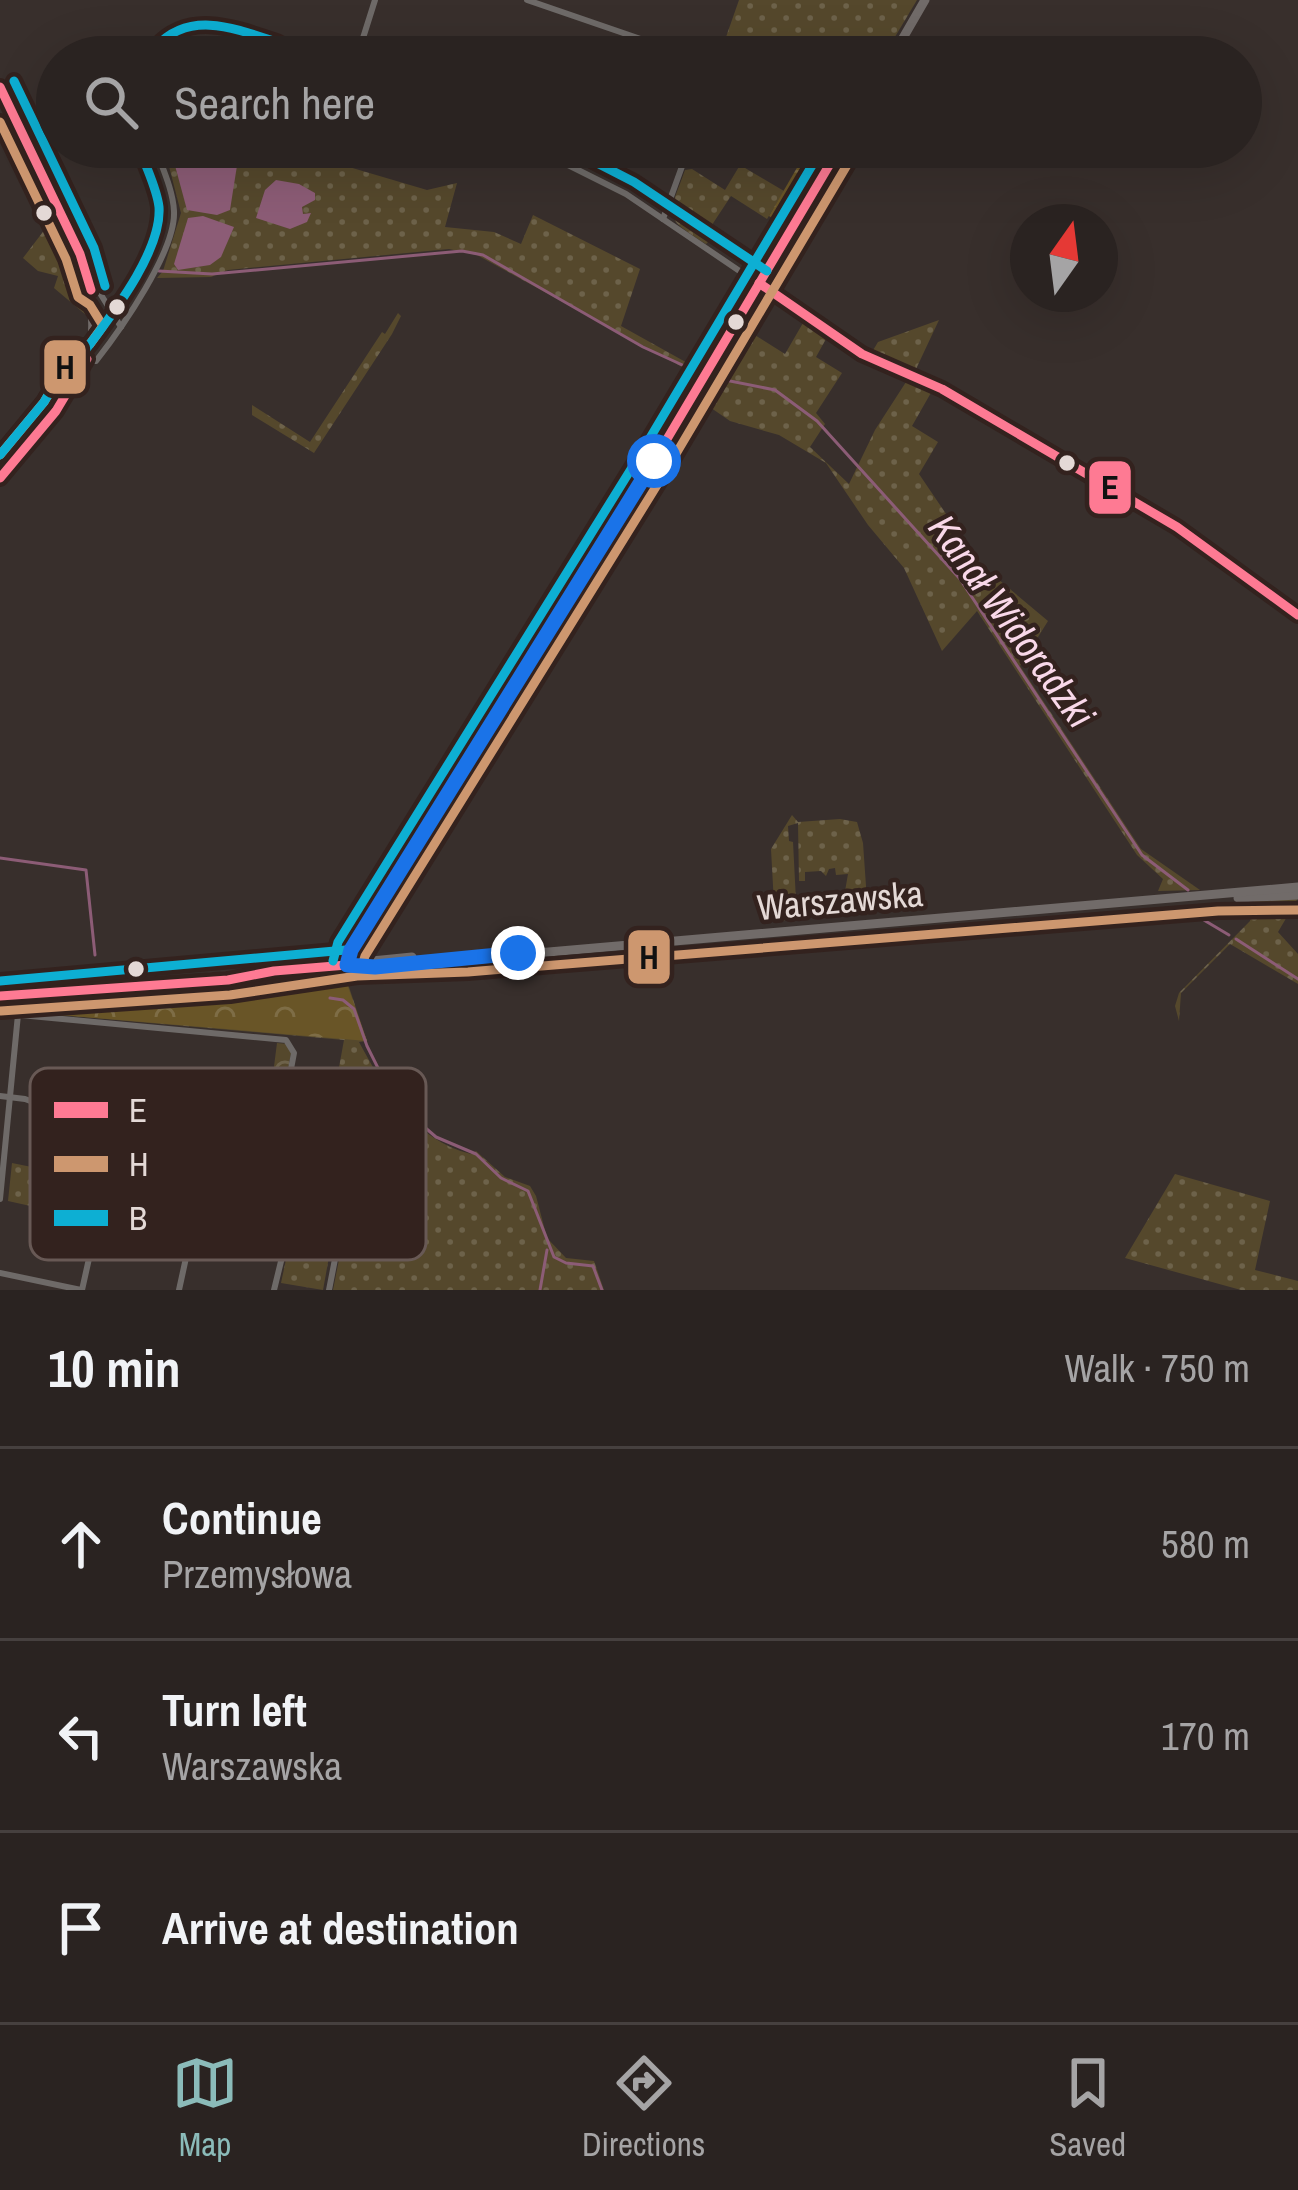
<!DOCTYPE html>
<html lang="en">
<head>
<meta charset="utf-8">
<style>
  :root { --surface:#2a2321; --page:#322b2a; --text:#f1f3f6; --muted:#a5a4a5; --line:#46403f; --accent:#8bbbb9 }
  body { margin:0; font-family:"Archivo Narrow",sans-serif; background:var(--page); color:var(--text) }
  .compass { position:absolute; left:1010px; top:204px; width:108px; height:108px; border-radius:50%; background:var(--surface); box-shadow:0 12px 48px #0002; rotate:14deg }
  .stop { position:absolute; width:36px; height:36px; margin:-27px; border:9px solid #1a73e8; border-radius:50%; background:#fff }
  .stop.end { background:#1a73e8; border-color:#fff; box-shadow:0 3px 12px #0008 }
  .list { margin:0; padding:0; list-style:none }
  h2 { display:flex; justify-content:space-between; align-items:center; height:156px; margin:0; padding:0 48px; font-size:51px }
  h2 small { font-size:39px; font-weight:400; color:var(--muted) }
  .list li { display:grid; grid-template-columns:78px 1fr auto; gap:36px; align-items:center; box-sizing:border-box; height:192px; padding:0 48px; border-top:3px solid var(--line) }
  .list b { display:block; font-size:45px; white-space:nowrap }
  .list p { margin:0; font-size:39px; white-space:nowrap; color:var(--muted) }
  .list em { font-size:39px; font-style:normal; color:var(--muted) }
  .icon { flex:none; width:66px; height:66px; fill:none; stroke:currentColor; stroke-width:2; stroke-linecap:round; stroke-linejoin:round }
  .map { position:relative; flex:none; width:1298px; height:1290px; overflow:hidden }
  .search { position:absolute; background:var(--surface); box-shadow:0 12px 48px #0002; left:36px; right:36px; top:36px; height:132px; display:flex; align-items:center; gap:30px; box-sizing:border-box; padding:0 42px; border-radius:66px; color:var(--muted); font-size:45px }
  .sheet { height:732px; background:var(--surface) }
  nav { display:flex; justify-content:space-around; align-items:center; box-sizing:border-box; height:168px; border-top:3px solid var(--line); background:var(--surface); font-size:33px; color:var(--muted) }
  nav a { display:grid; justify-items:center; gap:6px }
  nav .on { color:var(--accent) }
  .map>svg:first-child { display:block }
  .grass { fill:url(#grass-dots) }
  .forest { fill:url(#forest-crowns) }
  .park { fill:url(#park-crowns) }
  .water { fill:#8c5c76 }
  .lines { fill:none; stroke-linecap:round; stroke-linejoin:round }
  .stream { stroke:#8c5c76; stroke-width:3 }
  .street { stroke:#6e6a68; stroke-width:6 }
  .secondary { stroke:#716b69; stroke-width:9 }
  .bus-1-casing { stroke:#33221e; stroke-width:18 }
  .bus-2-casing { stroke:#33221e; stroke-width:18 }
  .bus-3-casing { stroke:#33221e; stroke-width:18 }
  .bus-1 { stroke:#fe7a93; stroke-width:9 }
  .bus-2 { stroke:#cd976f; stroke-width:9 }
  .bus-3 { stroke:#0dafd3; stroke-width:9 }
  .route { stroke:#1a73e8; stroke-width:15 }
  .bus-dot { fill:#e4d9d6; stroke:#33221e; stroke-width:4.5 }
  .labels { text-anchor:middle; dominant-baseline:central; stroke-width:9; stroke-linejoin:round; paint-order:stroke }
  .street-label { font-size:36px; fill:#e4d9d6; stroke:#33221e }
  .water-label { font-size:39px; font-style:italic; fill:#f9d8e9; stroke:#33221e }
  .key { fill:#33221e; stroke:#685955; stroke-width:3 }
  .key-label { font-size:33px; fill:#e4d9d6 }
  .line-badge { stroke:#33221e; stroke-width:4.5 }
  .pale-badge-label { font-size:33px; text-anchor:middle; font-weight:bold; fill:#111 }
</style>
</head>
<body>
<div class="map">
<svg width="1298" height="1290" viewBox="0 0 1298 1290">
  <defs>
    <pattern id="grass-dots" width="8" height="8" patternUnits="userSpaceOnUse" patternTransform="scale(3)"><rect width="8" height="8" fill="#55482c"/><path d="M2 2h.1M6 6h.1" fill="none" stroke="#6d624a" stroke-width="1.8" stroke-linecap="round"/></pattern>
    <pattern id="forest-crowns" width="20" height="18" patternUnits="userSpaceOnUse" patternTransform="scale(3)"><rect width="20" height="18" fill="#695527"/><path d="M2 6a3 3 0 1 1 6 0M12 15a3 3 0 1 1 6 0" fill="none" stroke="#7e6d46"/></pattern>
    <pattern id="park-crowns" width="20" height="18" patternUnits="userSpaceOnUse" patternTransform="scale(3)"><rect width="20" height="18" fill="#55482c"/><path d="M2 6a3 3 0 1 1 6 0M12 15a3 3 0 1 1 6 0" fill="none" stroke="#6d624a"/></pattern>
  </defs>
  <rect width="100%" height="100%" fill="#382f2c"/>
  <g class="grass">
    <polygon points="739,0 917,0 883,57 719,57"/>
    <polygon points="164,147 268,147 305,154 427,190 457,183 445,227 494,232 521,244 533,215 640,269 621,326 691,365 703,366 697,375 477,255 449,249 228,270 211,277 157,278 163,271 181,213"/>
    <path d="M740 165 784 191 767 219 731 196 704 237 709 241 706 244C661 215 668 218 685 170L692 169 725 190Z"/>
    <polygon points="52,220 77,268 86,315 54,288 58,276 38,271 23,258"/>
    <polygon points="398,313 401,316 392,334 314,453 252,415 252,405 310,442 382,332 385,334"/>
    <polygon points="939,320 916,369 872,352 878,342"/>
    <polygon points="803,323 826,339 816,357 842,373 816,413 825,424 810,447 849,484 875,430 906,382 932,391 912,426 938,442 919,474 980,564 1048,621 1020,666 1141,849 1200,890 1158,891 1163,879 1137,855 977,611 942,651 904,568 868,525 826,463 779,435 730,421 701,401 478,762 697,395 701,400 742,327 785,354"/>
    <polygon points="792,815 798,822 840,819 857,822 863,843 868,915 844,897 848,874 836,875 835,868 829,869 826,876 821,871 805,872 805,881 799,881 798,823 788,826 789,841 793,842 796,901 784,921 775,922 771,849"/>
    <polygon points="1298,898 1278,932 1298,954 1298,984 1230,944 1181,993 1179,1021 1175,1006 1179,993 1250,921 1254,900"/>
    <path d="M346 978 367 1041 359 1042C385 1090 414 1140 471 1154L476 1151 505 1177 530 1186 536 1196 547 1238 566 1258 594 1261 604 1290H333L348 1214 308 1199 322 1160 344 1040 25 1012 26 1002Z"/>
    <polygon points="12,1163 56,1172 47,1210 90,1220 86,1251 86,1240 41,1231 44,1209 8,1201"/>
    <polygon points="1175,1174 1270,1201 1255,1270 1298,1281 1298,1290 1241,1290 1125,1258"/>
    <polygon points="304,1208 330,1218 335,1224 323,1290 281,1283 296,1213"/>
  </g>
  <g class="forest">
    <polygon points="809,147 831,147 785,226 769,216"/>
    <polygon points="345,978 367,1041 25,1012 26,1002"/>
  </g>
  <polygon class="park" points="277,1043 288,1044 291,1053 281,1106 266,1122 269,1131 266,1139 159,1100 144,1138 129,1132 148,1080 271,1090"/>
  <g class="water">
    <polygon points="170,147 219,147 239,153 230,210 217,215 187,210"/>
    <polygon points="276,180 299,184 315,193 315,200 302,207 303,214 311,213 307,222 290,229 256,218 265,190"/>
    <polygon points="203,216 234,227 221,257 210,265 178,270 174,264 188,218"/>
  </g>
  <g class="lines">
    <g class="stream">
      <polyline points="159,271 212,274 462,251 483,255 643,347 700,373"/>
      <polyline points="710,377 775,390 817,421 960,579 1142,855 1188,890"/>
      <polyline points="0,858 86,870 95,955"/>
      <polyline points="1192,913 1229,935"/>
      <polyline points="1236,939 1298,979"/>
      <polyline points="330,998 343,1000 354,1009 367,1046 391,1094 407,1112 436,1137 476,1154 501,1178 528,1191 554,1257 566,1263 593,1266 602,1290"/>
      <polyline points="540,1290 547,1250"/>
    </g>
    <g class="street">
      <polyline points="527,0 693,57"/>
      <path d="M167 57C188 22 243 47 274 57"/>
      <polyline points="357,57 375,0"/>
      <polyline points="532,147 626,194 862,354 942,389 1177,527 1298,615"/>
      <polyline points="663,219 689,147"/>
      <polyline points="91,290 98,290 121,327"/>
      <path d="M87 359 96 361C121 329 176 251 174 211 173 190 162 167 155 147"/>
      <polyline points="20,1015 286,1040 294,1053 278,1138"/>
      <polyline points="0,1096 25,1099 343,1218 329,1290"/>
      <polyline points="279,1132 272,1130 268,1123 271,1116 283,1111"/>
      <polyline points="0,1199 20,994"/>
      <polyline points="0,1273 81,1290"/>
      <polyline points="82,1290 117,1133"/>
      <polyline points="179,1290 206,1166"/>
      <polyline points="274,1290 296,1200"/>
    </g>
    <g class="secondary">
      <polyline points="892,57 925,0"/>
      <path d="M0 87C33 156 113 283 88 357 72 404 31 442 0 478"/>
      <polyline points="1238,898 1298,895"/>
      <polyline points="352,963 412,957"/>
      <polyline points="347,965 351,950 654,461 840,147"/>
      <polyline points="215,978 228,980 268,973"/>
      <path d="M0 996C126 986 250 971 375 967L1298 887"/>
    </g>
    <g class="bus-1-casing">
      <g id="bus-1">
        <polyline points="0,87 80,254 91,290"/>
        <polyline points="759,283 862,354 942,389 1177,527 1298,615"/>
        <polyline points="0,478 56,411 87,359"/>
        <polyline points="347,965 351,950 654,461 840,147"/>
        <polyline points="0,996 228,980 274,971 347,965"/>
      </g>
    </g>
    <g class="bus-2-casing">
      <g id="bus-2">
        <polyline points="0,122 66,259 78,297 90,305 103,326 90,344 75,350 44,402 0,455"/>
        <polyline points="361,969 365,956 667,469 853,155"/>
        <polyline points="1,1011 230,995 357,976 468,972 1218,911 1298,910"/>
      </g>
    </g>
    <g class="bus-3-casing">
      <g id="bus-3">
        <path d="M156 47C190 9 237 29 279 43"/>
        <polyline points="14,81 94,248 105,286"/>
        <polyline points="566,147 634,182 767,271"/>
        <path d="M84 352C110 317 162 252 159 207 157 189 147 170 141 152"/>
        <polyline points="0,455 44,402 74,351"/>
        <polyline points="333,961 338,942 641,453 823,147"/>
        <polyline points="0,981 346,950"/>
      </g>
    </g>
    <use href="#bus-1" class="bus-1"/>
    <use href="#bus-2" class="bus-2"/>
    <use href="#bus-3" class="bus-3"/>
  </g>
  <g class="lines">
    <polyline class="route" points="518,953 375,967 347,965 351,950 654,461"/>
  </g>
  <g class="bus-dot">
    <circle cx="44" cy="213" r="10"/>
    <circle cx="117" cy="307" r="10"/>
    <circle cx="736" cy="322" r="10"/>
    <circle cx="1067" cy="463" r="10"/>
    <circle cx="136" cy="969" r="10"/>
  </g>
  <g class="labels">
    <g class="street-label">
      <text transform="translate(840 900) rotate(-5)">Warszawska</text>
    </g>
    <g class="water-label">
      <text transform="translate(1012 621) rotate(54)">Kanał Widoradzki</text>
    </g>
  </g>
  <rect x="30" y="1068" width="396" height="192" rx="18" class="key"/>
  <rect x="54" y="1102" width="54" height="16" fill="#fe7a93"/>
  <rect x="54" y="1156" width="54" height="16" fill="#cd976f"/>
  <rect x="54" y="1210" width="54" height="16" fill="#0dafd3"/>
  <g class="key-label">
    <text x="129" y="1122">E</text>
    <text x="129" y="1176">H</text>
    <text x="129" y="1230">B</text>
  </g>
  <g class="line-badge">
    <rect x="42" y="338" width="46" height="58" rx="12" fill="#cd976f"/>
    <rect x="1087" y="459" width="46" height="57" rx="12" fill="#fe7a93"/>
    <rect x="626" y="928" width="46" height="58" rx="12" fill="#cd976f"/>
  </g>
  <g class="pale-badge-label">
    <text x="65" y="379">H</text>
    <text x="1110" y="499">E</text>
    <text x="649" y="969">H</text>
  </g>
</svg>
<svg class="compass" viewBox="-18 -18 36 36"><path d="M0-13l5 13h-10z" fill="#e53935"/><path d="M0 13l5-13h-10z" fill="#a5a4a5"/></svg>
<div class="stop" style="left:654px;top:461px"></div>
<div class="stop end" style="left:518px;top:953px"></div>
<div class="search"><svg class="icon" aria-label="search" viewBox="0 0 24 24"><circle cx="10" cy="10" r="6"/><path d="M15 15l6 6"/></svg>Search here</div>
</div>
<section class="sheet">
<h2>10 min<small>Walk · 750 m</small></h2>
<ul class="list">
<li><svg class="icon" aria-label="ahead" viewBox="0 0 24 24"><path d="M12 20V5M6 11l6-6 6 6"/></svg><div><b>Continue</b><p>Przemysłowa</p></div><em>580 m</em></li>
<li><svg class="icon" aria-label="left" viewBox="0 0 24 24"><path d="M17 20v-9H6M10 6l-5 5 5 5"/></svg><div><b>Turn left</b><p>Warszawska</p></div><em>170 m</em></li>
<li><svg class="icon" aria-label="arrive" viewBox="0 0 24 24"><path d="M6 21V4h12l-3 4 3 4H6"/></svg><div><b>Arrive at destination</b></div></li>
</ul>
</section>
<nav>
<a class="on"><svg class="icon" aria-label="map" viewBox="0 0 24 24"><path d="M3 6l6-2 6 2 6-2v14l-6 2-6-2-6 2zM9 4v14M15 6v14"/></svg>Map</a>
<a><svg class="icon" aria-label="directions" viewBox="0 0 24 24"><path d="M12 3l9 9-9 9-9-9zM9 14v-3h6M13 9l2 2-2 2"/></svg>Directions</a>
<a><svg class="icon" aria-label="saved" viewBox="0 0 24 24"><path d="M7 4h10v16l-5-4-5 4z"/></svg>Saved</a>
</nav>
</body>
</html>
